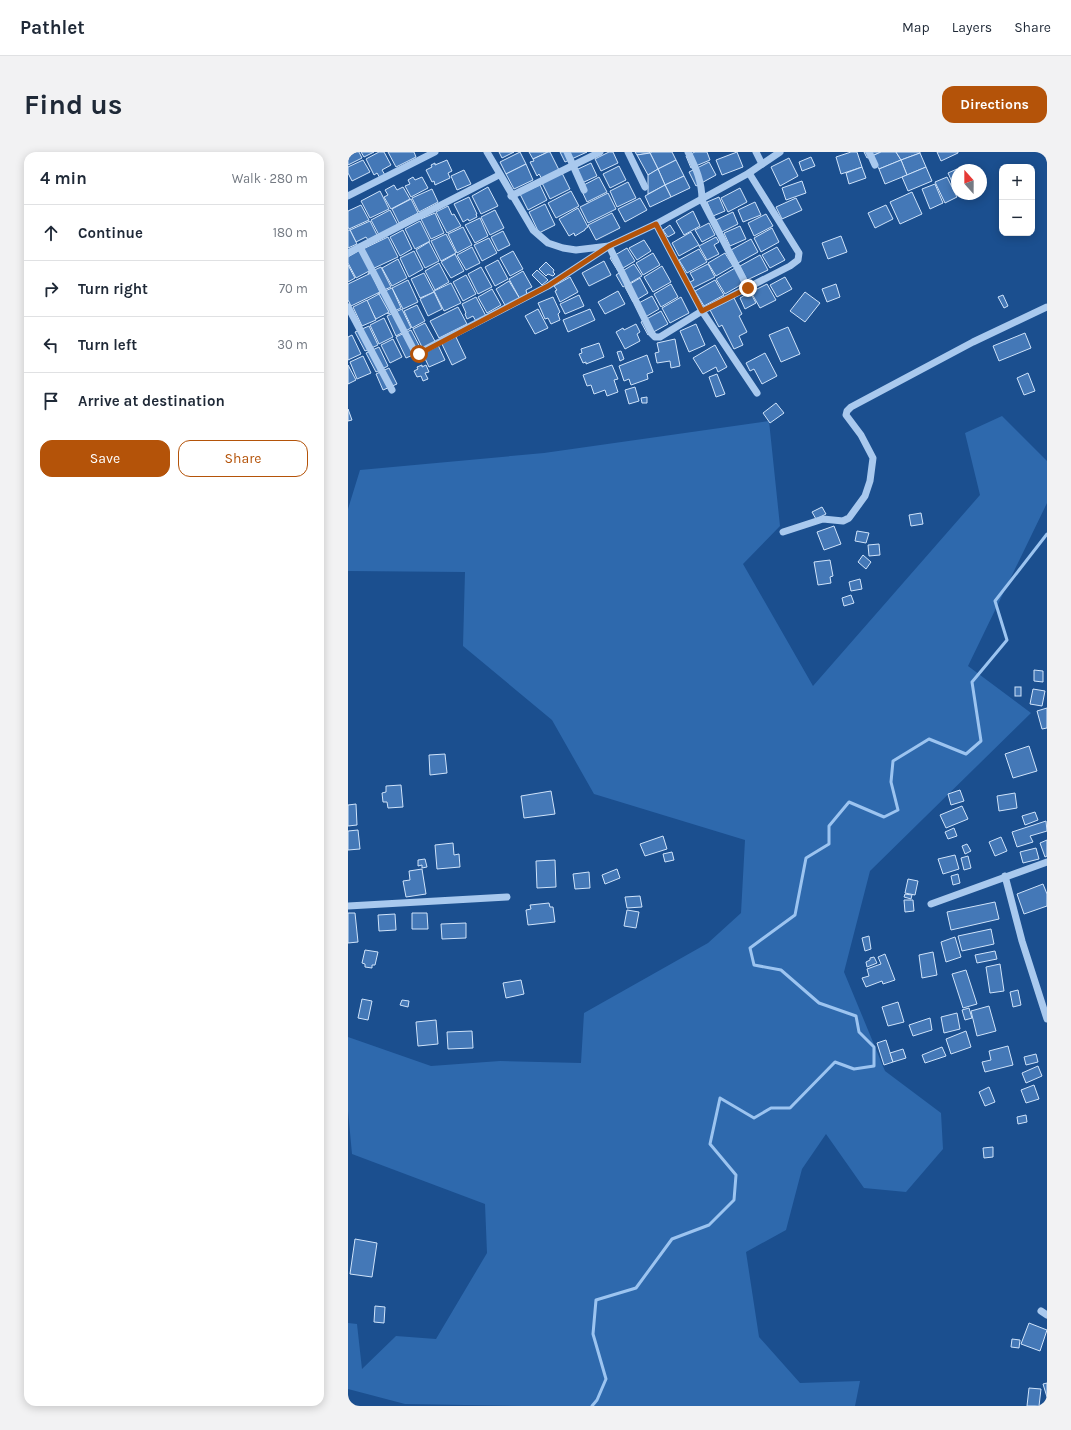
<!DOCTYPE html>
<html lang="en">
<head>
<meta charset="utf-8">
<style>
  :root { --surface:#fff; --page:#f2f2f3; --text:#1f2937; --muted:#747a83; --line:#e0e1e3; --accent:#b45309 }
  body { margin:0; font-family:Karla,sans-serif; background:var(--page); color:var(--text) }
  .controls { position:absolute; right:12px; top:12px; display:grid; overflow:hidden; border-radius:8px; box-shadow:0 2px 10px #0003 }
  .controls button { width:36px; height:36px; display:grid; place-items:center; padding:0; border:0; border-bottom:1px solid var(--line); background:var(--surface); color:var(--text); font:20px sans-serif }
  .compass { position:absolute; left:603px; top:12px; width:36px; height:36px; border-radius:50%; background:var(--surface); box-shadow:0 2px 10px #0003; rotate:339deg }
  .stop { position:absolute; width:12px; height:12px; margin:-9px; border:3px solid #b45309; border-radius:50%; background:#fff }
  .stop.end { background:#b45309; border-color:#fff; box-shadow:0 1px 4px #0008 }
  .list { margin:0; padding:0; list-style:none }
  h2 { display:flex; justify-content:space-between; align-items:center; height:52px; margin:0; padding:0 16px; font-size:17px }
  h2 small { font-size:13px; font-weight:400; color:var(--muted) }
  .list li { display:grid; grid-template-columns:26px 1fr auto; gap:12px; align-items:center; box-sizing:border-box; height:56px; padding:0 16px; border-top:1px solid var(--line) }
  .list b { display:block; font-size:15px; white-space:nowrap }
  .list em { font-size:13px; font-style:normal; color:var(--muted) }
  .actions { display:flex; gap:8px; padding:12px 16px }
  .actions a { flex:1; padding:9px 0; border:1px solid var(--accent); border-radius:12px; text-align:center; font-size:14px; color:var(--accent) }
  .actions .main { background:var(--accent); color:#fff }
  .icon { flex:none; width:22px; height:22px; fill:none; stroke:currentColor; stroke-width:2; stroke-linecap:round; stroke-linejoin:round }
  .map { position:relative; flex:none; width:699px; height:1254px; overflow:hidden; border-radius:12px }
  header { display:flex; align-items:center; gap:24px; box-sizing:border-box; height:56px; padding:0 20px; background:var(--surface); border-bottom:1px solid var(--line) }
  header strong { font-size:19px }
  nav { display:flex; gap:22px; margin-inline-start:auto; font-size:14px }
  .intro { display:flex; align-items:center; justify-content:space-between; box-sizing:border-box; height:96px; padding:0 24px }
  h1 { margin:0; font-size:28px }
  .button { padding:10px 18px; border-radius:12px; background:var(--accent); color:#fff; font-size:14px; font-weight:700 }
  main { display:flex; gap:24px; padding:0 24px }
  aside { flex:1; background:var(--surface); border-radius:12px; box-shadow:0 2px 10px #0003 }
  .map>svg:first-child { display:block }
  .green { fill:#2e69ad }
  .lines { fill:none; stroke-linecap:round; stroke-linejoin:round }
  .stream { stroke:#9cc4f0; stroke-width:3 }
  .building { fill:#4478b7; stroke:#cfe3fa }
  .minor { stroke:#a9c9ee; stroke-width:7 }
  .route { stroke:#b45309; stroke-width:5 }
</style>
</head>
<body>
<header>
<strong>Pathlet</strong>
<nav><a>Map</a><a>Layers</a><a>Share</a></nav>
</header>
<div class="intro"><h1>Find us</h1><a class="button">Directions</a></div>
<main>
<aside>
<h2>4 min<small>Walk · 280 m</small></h2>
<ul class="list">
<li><svg class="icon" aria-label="ahead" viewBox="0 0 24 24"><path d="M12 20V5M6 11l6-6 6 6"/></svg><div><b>Continue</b></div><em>180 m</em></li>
<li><svg class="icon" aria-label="right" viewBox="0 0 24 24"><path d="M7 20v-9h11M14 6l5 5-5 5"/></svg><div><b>Turn right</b></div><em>70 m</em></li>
<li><svg class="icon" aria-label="left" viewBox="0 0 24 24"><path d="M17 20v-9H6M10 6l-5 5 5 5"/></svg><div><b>Turn left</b></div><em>30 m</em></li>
<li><svg class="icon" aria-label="arrive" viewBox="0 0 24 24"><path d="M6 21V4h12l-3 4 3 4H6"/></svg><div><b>Arrive at destination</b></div></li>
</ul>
<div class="actions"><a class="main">Save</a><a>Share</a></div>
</aside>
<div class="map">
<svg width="699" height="1254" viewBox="0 0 699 1254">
  <rect width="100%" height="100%" fill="#1b4f8f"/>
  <polygon class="green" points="654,264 699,309 699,351 620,514 683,561 522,719 496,820 537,919 593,961 595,997 558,1040 516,1036 478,982 454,1017 438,1078 398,1100 411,1185 452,1231 512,1229 507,1254 175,1254 57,1252 0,1237 0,1171 9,1172 14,1217 48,1184 88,1187 139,1101 137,1052 4,1002 0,959 0,885 83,914 152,909 233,911 236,861 360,791 393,761 397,688 246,642 204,568 115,494 117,420 0,419 0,357 12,318 196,301 421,269 432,374 395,412 465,534 632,343 617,281"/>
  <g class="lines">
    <polyline class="stream" points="244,1254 249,1248 258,1227 245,1182 248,1148 288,1136 324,1087 361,1073 386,1048 388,1023 362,992 372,946 406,966 423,956 442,956 487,910 506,917 526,914 526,895 511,880 508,864 471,851 433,818 406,813 402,796 447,763 458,706 481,692 481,674 501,650 536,665 550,658 543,630 545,609 581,587 618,602 633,589 624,530 659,488 647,449 699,382"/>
  </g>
  <g class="building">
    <polygon points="0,0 11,0 14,6 0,13"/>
    <polygon points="13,0 26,0 16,5"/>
    <polygon points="31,0 36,0 43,13 34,18 37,23 32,26 29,21 26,23 18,7"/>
    <polygon points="40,0 66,0 68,5 48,15"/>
    <polygon points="151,0 166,0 154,6"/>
    <polygon points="172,0 178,12 158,22 152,10"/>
    <polygon points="181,0 200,0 185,7"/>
    <polygon points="200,0 202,0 211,18 194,27 191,22 189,24 182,10 186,9 185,7"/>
    <polygon points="212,0 239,0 217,10"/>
    <polygon points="261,0 265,0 270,11 253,19 247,7"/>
    <polygon points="287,0 301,0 302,1 289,3"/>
    <polygon points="304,0 324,0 328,8 310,17 302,1"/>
    <polygon points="347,0 359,0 362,8 343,16 338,4"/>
    <polygon points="389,0 395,15 374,23 368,8"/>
    <polygon points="503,0 509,0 514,15 493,22 488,5"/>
    <polygon points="516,0 533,0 519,6"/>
    <polygon points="533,0 548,0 553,8 531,17 524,4"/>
    <polygon points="548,0 572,0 572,1 553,8"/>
    <polygon points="589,0 610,0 610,1 593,9"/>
    <polygon points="302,1 310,17 300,23 289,3"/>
    <polygon points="572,1 578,15 559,23 553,8"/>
    <polygon points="463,5 467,14 454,19 451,10"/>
    <polygon points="441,6 450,24 432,34 423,15"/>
    <polygon points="15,8 22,20 4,29 0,21 0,15"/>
    <polygon points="99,8 104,19 100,21 102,26 87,33 86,29 84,30 78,18 84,15 83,13 87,11 87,13"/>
    <polygon points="328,8 336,24 317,33 310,17"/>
    <polygon points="553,8 559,23 537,32 531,17"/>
    <polygon points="361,10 368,23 348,34 341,20"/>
    <polygon points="243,11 249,24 234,31 228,18"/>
    <polygon points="178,12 185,28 166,37 158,22"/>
    <polygon points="271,14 278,28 262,36 255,22"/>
    <polygon points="514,15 518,26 501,32 498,21"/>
    <polygon points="578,15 584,29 560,39 554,25"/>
    <polygon points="310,17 317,33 300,42 300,23"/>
    <polygon points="609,17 609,38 608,39 600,21"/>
    <polygon points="116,18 123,32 109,38 103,24"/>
    <polygon points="214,21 222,37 202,47 194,31"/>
    <polygon points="336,24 342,36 323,45 317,33"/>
    <polygon points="65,25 67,28 74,25 80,36 63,45 57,34 62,32 60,28"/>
    <polygon points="251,25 259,40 239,50 232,35"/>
    <polygon points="599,25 609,45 597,51 587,30"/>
    <polygon points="454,29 458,41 438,48 434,36"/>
    <polygon points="280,30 288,46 269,55 262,39"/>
    <polygon points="587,32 595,51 582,57 574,37"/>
    <polygon points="46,33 49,38 55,35 62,47 43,57 36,45 40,43 37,38"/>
    <polygon points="192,33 199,48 180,58 172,42"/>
    <polygon points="317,33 323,45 302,55 297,44"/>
    <polygon points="140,35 150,54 133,62 124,44"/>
    <polygon points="392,36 399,50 380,60 373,46"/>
    <polygon points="84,37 90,50 71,60 64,46"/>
    <polygon points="32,39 41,57 22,66 13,49"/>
    <polygon points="223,39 231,54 208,66 200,51"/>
    <polygon points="564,40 574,62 552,72 542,50"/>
    <polygon points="260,41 268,57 240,71 232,55"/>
    <polygon points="121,45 129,62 128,62 129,65 121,69 120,67 115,70 106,52"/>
    <polygon points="371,45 377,59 365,64 359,50"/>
    <polygon points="292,46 299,58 277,70 270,57"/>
    <polygon points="448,46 454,58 434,67 428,55"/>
    <polygon points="63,47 70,61 51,71 44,57"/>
    <polygon points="407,50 413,63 395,70 390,58"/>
    <polygon points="197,52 207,73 191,81 181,60"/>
    <polygon points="13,53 21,68 1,77 0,75 0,59"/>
    <polygon points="538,53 545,67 527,76 520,61"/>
    <polygon points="100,54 104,63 106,62 113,74 99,81 88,60"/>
    <polygon points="230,56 240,75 237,77 237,78 227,84 226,81 221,84 211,67"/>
    <polygon points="42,58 50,73 31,83 23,68"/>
    <polygon points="147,58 156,76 142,83 133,65"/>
    <polygon points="345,59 352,74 336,83 328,69"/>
    <polygon points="385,60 390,72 374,80 368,68"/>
    <polygon points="87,61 96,81 83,87 73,67"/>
    <polygon points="264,61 272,76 248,88 240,73"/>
    <polygon points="418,62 425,74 406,84 400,71"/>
    <polygon points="132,66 140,84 127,91 117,73"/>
    <polygon points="22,69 29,83 20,88 18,85 8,90 2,78"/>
    <polygon points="72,69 82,89 67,97 57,77"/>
    <polygon points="361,71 367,83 354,90 347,78"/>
    <polygon points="322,73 327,81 320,85 315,78"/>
    <polygon points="392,74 398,87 382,94 376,81"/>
    <polygon points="115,75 124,93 109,101 100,82"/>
    <polygon points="424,76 431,90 413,100 406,86"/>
    <polygon points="0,78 2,78 9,92 0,96"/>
    <polygon points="55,78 64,97 52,104 42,85"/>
    <polygon points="155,79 162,93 150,99 143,85"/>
    <polygon points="343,80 351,93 331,104 324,91"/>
    <polygon points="98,82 108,101 93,109 83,89"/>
    <polygon points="493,84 499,100 480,107 474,91"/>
    <polygon points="40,85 50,105 22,118 13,98"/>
    <polygon points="368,85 371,90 366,93 371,102 359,108 351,94"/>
    <polygon points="141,86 149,101 134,109 126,93"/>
    <polygon points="403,87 410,100 390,111 383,98"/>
    <polygon points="296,88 303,99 289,108 281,96"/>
    <polygon points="81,90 91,109 77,116 68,98"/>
    <polygon points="124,95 132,111 118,118 109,103"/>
    <polygon points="429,95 437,108 422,116 414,103"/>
    <polygon points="279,96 287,109 270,119 262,106"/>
    <polygon points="351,97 359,110 339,121 331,108"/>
    <polygon points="12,98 23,118 8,126 0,111 0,105"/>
    <polygon points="66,99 75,117 61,125 52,106"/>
    <polygon points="165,99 175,117 162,124 152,106"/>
    <polygon points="305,101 312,113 295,123 288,111"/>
    <polygon points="377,101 385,114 368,124 360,111"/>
    <polygon points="107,102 116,119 103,126 93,110"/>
    <polygon points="412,103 420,118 399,128 392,114"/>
    <polygon points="50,107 59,126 44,134 34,116"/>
    <polygon points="150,108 160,127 147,134 137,115"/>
    <polygon points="256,109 263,123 241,134 234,121"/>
    <polygon points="198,110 206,118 205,120 207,122 205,124 200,122 198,124 191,117"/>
    <polygon points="91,111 101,130 87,138 77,119"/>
    <polygon points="286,112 294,124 275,135 268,123"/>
    <polygon points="360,112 367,125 345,136 342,130 346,128 342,121"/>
    <polygon points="0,113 7,126 0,130"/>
    <polygon points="314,114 323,130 305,140 296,125"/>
    <polygon points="33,115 43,135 29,141 20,121"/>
    <polygon points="133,115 144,135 130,142 120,122"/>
    <polygon points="387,116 396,131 377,142 368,127"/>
    <polygon points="189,118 200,128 194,133 184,123"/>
    <polygon points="175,119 184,135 178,138 179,143 172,147 161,127"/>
    <polygon points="23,121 32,140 3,154 0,148 0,132"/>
    <polygon points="76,121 86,140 72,146 63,127"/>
    <polygon points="118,123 128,142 115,149 105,130"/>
    <polygon points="222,125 230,140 212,150 207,139 209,138 206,134"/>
    <polygon points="437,125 444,137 429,145 422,133"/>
    <polygon points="292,126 300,141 285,150 277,135"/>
    <polygon points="60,128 70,150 55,157 44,136"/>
    <polygon points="367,128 376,143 356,154 347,139"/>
    <polygon points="161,129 172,147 158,155 148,137"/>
    <polygon points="103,131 113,151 96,159 86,139"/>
    <polygon points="323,132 330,145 313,155 306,142"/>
    <polygon points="419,132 428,148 412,156 403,140"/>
    <polygon points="488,132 492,145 479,150 474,137"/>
    <polygon points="44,136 53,156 40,162 30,142"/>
    <polygon points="144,137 153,153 139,161 130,145"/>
    <polygon points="270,139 277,152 257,162 250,150"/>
    <polygon points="86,140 94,157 80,164 72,147"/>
    <polygon points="402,140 408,151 397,157 392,146"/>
    <polygon points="457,140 472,151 457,170 442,159"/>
    <polygon points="31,142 41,160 28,167 18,149"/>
    <polygon points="231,143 236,154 217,162 212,152"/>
    <polygon points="655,143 660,154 656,156 650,145"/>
    <polygon points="304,144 311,157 294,167 287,153"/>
    <polygon points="128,145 139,166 129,171 125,164 119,167 117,162 118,161 114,152"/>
    <polygon points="205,145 212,160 210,162 212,168 203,172 200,166 197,167 190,151"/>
    <polygon points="333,145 341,161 322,171 314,156"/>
    <polygon points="386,146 394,162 391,164 399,180 391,184 395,193 386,197 374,173 371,175 362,158"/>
    <polygon points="19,148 28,168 14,174 5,155"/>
    <polygon points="69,153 77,169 64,176 56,159"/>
    <polygon points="110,155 119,172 91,186 82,169"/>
    <polygon points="54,157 63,176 48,184 39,164"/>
    <polygon points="190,157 200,176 187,182 177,164"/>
    <polygon points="242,157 247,168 220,180 215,168"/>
    <polygon points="313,159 320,172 300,183 293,170"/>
    <polygon points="36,166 45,185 31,192 22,173"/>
    <polygon points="77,171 88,191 75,197 65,177"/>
    <polygon points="288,172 292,180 289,182 292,189 277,197 268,180 275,176 276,178"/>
    <polygon points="348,172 357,193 341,200 332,179"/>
    <polygon points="21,174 30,193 17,199 7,180"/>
    <polygon points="440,175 452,202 433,210 421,183"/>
    <polygon points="63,178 74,199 58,206 48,185"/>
    <polygon points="677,181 683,196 651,209 645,194"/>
    <polygon points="4,183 13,202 0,208 0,185"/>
    <polygon points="107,183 118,206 104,213 93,190"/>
    <polygon points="45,187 54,205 42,211 33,193"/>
    <polygon points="327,187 332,214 323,216 322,209 309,211 307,201 311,200 309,191"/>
    <polygon points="251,191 256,205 238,212 238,210 235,211 231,202 234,201 233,197"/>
    <polygon points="90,193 97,208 81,215 74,200"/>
    <polygon points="367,193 379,215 370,220 368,215 355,222 345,206"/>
    <polygon points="31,195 40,214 28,220 18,201"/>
    <polygon points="273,199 276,207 272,209 269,200"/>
    <polygon points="417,201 429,224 414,232 406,217 402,219 398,211"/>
    <polygon points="299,203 305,220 299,222 300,227 283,233 281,227 276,229 271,214"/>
    <polygon points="15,204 23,221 9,227 2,210"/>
    <polygon points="0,213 8,228 0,232"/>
    <polygon points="74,213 74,215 78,213 81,220 77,221 80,227 75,229 73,224 69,225 66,219 70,217 69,215"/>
    <polygon points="264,213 270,227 266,228 270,240 259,244 257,238 246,242 243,233 239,234 235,223"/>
    <polygon points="41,216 49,232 35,238 28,222"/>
    <polygon points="680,221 687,239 676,243 669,226"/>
    <polygon points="369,222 377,242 368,245 361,225"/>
    <polygon points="287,235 291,249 281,252 277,238"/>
    <polygon points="299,245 299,251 294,251 293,246"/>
    <polygon points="428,251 436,261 422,271 415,261"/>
    <polygon points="0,257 4,268 0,269"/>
    <polygon points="474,355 478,362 468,367 464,360"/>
    <polygon points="573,361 575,372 563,374 561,363"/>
    <polygon points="486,374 493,392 476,398 469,380"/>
    <polygon points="509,379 521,381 518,391 507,389"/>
    <polygon points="531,392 532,403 521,404 520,393"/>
    <polygon points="515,403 523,410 518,417 510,410"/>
    <polygon points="482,408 485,424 482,425 483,431 470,433 466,410"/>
    <polygon points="512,427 514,437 503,439 501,430"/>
    <polygon points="503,443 506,451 496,454 494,446"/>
    <polygon points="686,518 695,519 695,530 686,529"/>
    <rect x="667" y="535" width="6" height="9"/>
    <polygon points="685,537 697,539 694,554 682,552"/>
    <polygon points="699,556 699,576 694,577 689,559"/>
    <polygon points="681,594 689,619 665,626 657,602"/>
    <polygon points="97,602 99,621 82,623 81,603"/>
    <polygon points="53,633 55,655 40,656 39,650 35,650 34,641 38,640 38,634"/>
    <polygon points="612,638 616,649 603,653 600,642"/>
    <polygon points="203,639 207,662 176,666 173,644"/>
    <polygon points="667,641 669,656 651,659 649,644"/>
    <polygon points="8,652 9,673 0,674 0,653"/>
    <polygon points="614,654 620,667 598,676 592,663"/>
    <polygon points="687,660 690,668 677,673 674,664"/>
    <polygon points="698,669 699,679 682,684 685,690 669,695 664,680"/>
    <polygon points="606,676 609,684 600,687 597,680"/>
    <polygon points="10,678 12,697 0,698 0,679"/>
    <polygon points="315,684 319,697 297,704 292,692"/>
    <polygon points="653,685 659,699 647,704 641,690"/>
    <polygon points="699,688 699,704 697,705 692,691"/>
    <polygon points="105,691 106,703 111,702 112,715 89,717 87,693"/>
    <polygon points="619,692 623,699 617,702 614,694"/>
    <polygon points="688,696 691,707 675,711 672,700"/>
    <polygon points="324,700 326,708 317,710 315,702"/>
    <polygon points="607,703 611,717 595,722 590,707"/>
    <polygon points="620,704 623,716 616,718 613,706"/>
    <polygon points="77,707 79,715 74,716 74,713 70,714 70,708"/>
    <polygon points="207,708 208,735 189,736 188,709"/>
    <polygon points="74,717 78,742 58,745 55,729 62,728 61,719"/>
    <polygon points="269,717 272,726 257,732 254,723"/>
    <polygon points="241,720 242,736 227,737 225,722"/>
    <polygon points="610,722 612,731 605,733 603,724"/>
    <polygon points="560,727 570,729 567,743 557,741"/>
    <polygon points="695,732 699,742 699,754 676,762 669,742"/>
    <polygon points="557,742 564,743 563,747 556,745"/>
    <polygon points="292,744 294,755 279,756 277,745"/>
    <polygon points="556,748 565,748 566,759 557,760"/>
    <polygon points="647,750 651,767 603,778 599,760"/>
    <polygon points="201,751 202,755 205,755 207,770 180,773 178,758 183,757 182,753"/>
    <polygon points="279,758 291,760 288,776 276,774"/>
    <polygon points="0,761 7,761 10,790 0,791"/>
    <polygon points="64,761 79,761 80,777 64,777"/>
    <polygon points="47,762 48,778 31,779 30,763"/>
    <polygon points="118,771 118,786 94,787 93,772"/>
    <polygon points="643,777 646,792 614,799 610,784"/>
    <polygon points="521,784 523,797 517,799 514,786"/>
    <polygon points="607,785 613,805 598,810 593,790"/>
    <polygon points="17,798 30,800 27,813 24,813 24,816 17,815 17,812 14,811"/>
    <polygon points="647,799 649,807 629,811 627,803"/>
    <polygon points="585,800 589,823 574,826 571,803"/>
    <polygon points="537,802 547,828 535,832 534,829 518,835 514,826 521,824 519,817 533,812 530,805"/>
    <polygon points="526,805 529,811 519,815 518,810 522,808 522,806"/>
    <polygon points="652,812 656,839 642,841 638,815"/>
    <polygon points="618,818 629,852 615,856 604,822"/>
    <polygon points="173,828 176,842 158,846 155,831"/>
    <polygon points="670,838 673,853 665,855 662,840"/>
    <polygon points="14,847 24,849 20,868 10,866"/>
    <polygon points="54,848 61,849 60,855 52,853"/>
    <polygon points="550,850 556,870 540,874 534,855"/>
    <polygon points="641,854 648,879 629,884 623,859"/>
    <polygon points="621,856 624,866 617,868 614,858"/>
    <polygon points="609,861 612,877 596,881 593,865"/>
    <polygon points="582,866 584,878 565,884 561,873"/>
    <polygon points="88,868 90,892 70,894 68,870"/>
    <polygon points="124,879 125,896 100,897 99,880"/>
    <polygon points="618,879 623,895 603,902 598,887"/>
    <polygon points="538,888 545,910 536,913 529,891"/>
    <polygon points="660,894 665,913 637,920 634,910 643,908 641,899"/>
    <polygon points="594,895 598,904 577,911 574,903"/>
    <polygon points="555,897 558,906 545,910 542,901"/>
    <polygon points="688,902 690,910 678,913 676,905"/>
    <polygon points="690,914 694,924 678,931 674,921"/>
    <polygon points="686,933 691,947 678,951 673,938"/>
    <polygon points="641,935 647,950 637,954 631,940"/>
    <polygon points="678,963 679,970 670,972 669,965"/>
    <polygon points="645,995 645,1005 636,1006 635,996"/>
    <polygon points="7,1087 29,1091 24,1125 2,1122"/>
    <polygon points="27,1154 37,1155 36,1171 26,1170"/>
    <polygon points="681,1171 699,1178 692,1199 673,1192"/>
    <polygon points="664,1187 672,1188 671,1196 663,1195"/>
    <polygon points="699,1231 699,1245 695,1232"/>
    <polygon points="681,1236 693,1237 691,1254 679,1254"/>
  </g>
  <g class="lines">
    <g class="minor">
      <polyline points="139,0 185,78 200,91 215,96 228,98 261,94 308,72 401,21 432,0"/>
      <polyline points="219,0 236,38"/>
      <polyline points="280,0 297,35"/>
      <path d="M340 0C348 16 354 30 354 48L400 136"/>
      <polyline points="408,0 414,12"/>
      <polyline points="521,0 527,13"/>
      <polyline points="0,44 87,0"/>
      <polyline points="163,44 252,0"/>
      <polyline points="308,72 354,159 409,241"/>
      <polyline points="12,95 68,202 200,134 261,94 304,182 307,185 312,185 354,159 442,114 450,108 451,101 401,21"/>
      <polyline points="0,101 151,23"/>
      <polyline points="0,155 44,238"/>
      <polyline points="435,380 475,367 495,369 501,366 517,344 522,329 525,306 513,283 498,263 499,259 503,255 625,190 699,155"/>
      <polyline points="657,724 674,789 699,867"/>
      <polyline points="583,752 699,710"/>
      <polyline points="0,754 159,745"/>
      <polyline points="693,1159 699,1163"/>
    </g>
  </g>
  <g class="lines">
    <polyline class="route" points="71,202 200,134 261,94 308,72 354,159 400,136"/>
  </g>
</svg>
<div class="controls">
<button>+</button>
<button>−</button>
</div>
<svg class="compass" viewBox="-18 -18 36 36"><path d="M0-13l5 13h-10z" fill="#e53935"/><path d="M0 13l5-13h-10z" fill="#747a83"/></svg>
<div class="stop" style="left:71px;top:202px"></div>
<div class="stop end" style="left:400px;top:136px"></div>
</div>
</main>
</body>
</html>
